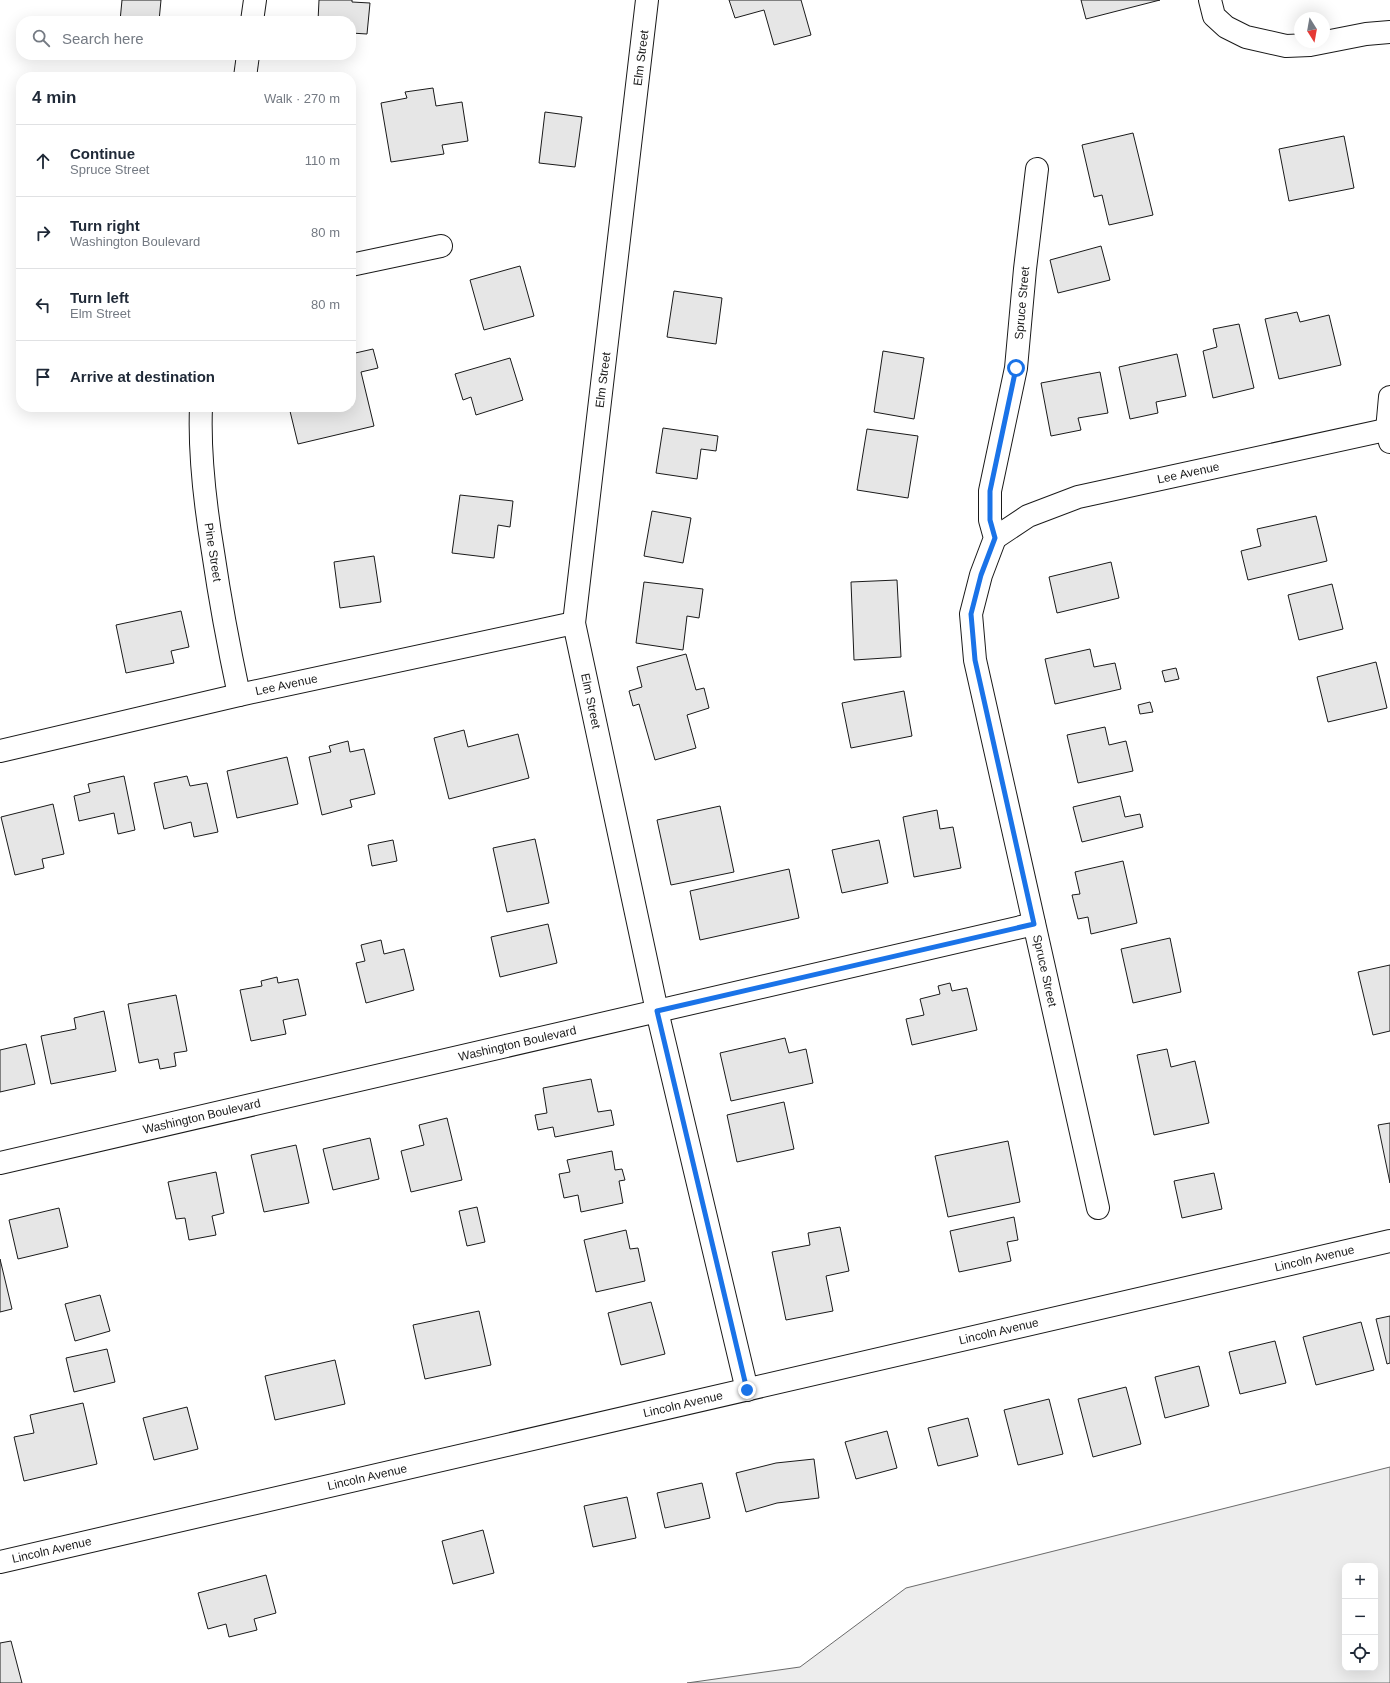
<!DOCTYPE html>
<html lang="en">
<head>
<meta charset="utf-8">
<style>
  :root { --surface:#fff; --page:#f2f2f3; --text:#1f2937; --muted:#747a83; --line:#e0e1e3 }
  body { margin:0; font-family:Arial,sans-serif; background:var(--page); color:var(--text) }
  .controls { position:absolute; right:12px; bottom:12px; display:grid; overflow:hidden; border-radius:8px; box-shadow:0 4px 16px #0002 }
  .controls button { width:36px; height:36px; display:grid; place-items:center; padding:0; border:0; border-bottom:1px solid var(--line); background:var(--surface); color:var(--text); font:20px sans-serif }
  .compass { position:absolute; left:1294px; top:12px; width:36px; height:36px; border-radius:50%; background:var(--surface); box-shadow:0 4px 16px #0002; rotate:169deg }
  .stop { position:absolute; width:12px; height:12px; margin:-9px; border:3px solid #1a73e8; border-radius:50%; background:#fff }
  .stop.end { background:#1a73e8; border-color:#fff; box-shadow:0 1px 4px #0008 }
  .list { margin:0; padding:0; list-style:none }
  h2 { display:flex; justify-content:space-between; align-items:center; height:52px; margin:0; padding:0 16px; font-size:17px }
  h2 small { font-size:13px; font-weight:400; color:var(--muted) }
  .list li { display:grid; grid-template-columns:26px 1fr auto; gap:12px; align-items:center; box-sizing:border-box; height:72px; padding:0 16px; border-top:1px solid var(--line) }
  .list b { display:block; font-size:15px; white-space:nowrap }
  .list p { margin:0; font-size:13px; white-space:nowrap; color:var(--muted) }
  .list em { font-size:13px; font-style:normal; color:var(--muted) }
  .icon { flex:none; width:22px; height:22px; fill:none; stroke:currentColor; stroke-width:2; stroke-linecap:round; stroke-linejoin:round }
  .map { position:relative; flex:none; width:1390px; height:1683px; overflow:hidden }
  .search { position:absolute; background:var(--surface); box-shadow:0 4px 16px #0002; left:16px; top:16px; width:340px; height:44px; display:flex; align-items:center; gap:10px; box-sizing:border-box; padding:0 14px; border-radius:16px; color:var(--muted); font-size:15px }
  .panel { position:absolute; background:var(--surface); box-shadow:0 4px 16px #0002; left:16px; top:72px; width:340px; height:340px; border-radius:16px }
  .map>svg:first-child { display:block }
  .green { fill:#ededed; stroke:#6a6a6a; fill-rule:evenodd }
  .building { fill:#e6e6e6; stroke:#1a1a1a }
  .lines { fill:none; stroke-linecap:round; stroke-linejoin:round }
  .minor-casing { stroke:#1a1a1a; stroke-width:24 }
  .minor { stroke:#fff; stroke-width:22 }
  .route { stroke:#1a73e8; stroke-width:5 }
  .labels { text-anchor:middle; dominant-baseline:central; stroke-width:3; stroke-linejoin:round; paint-order:stroke }
  .street-label { font-size:12px; fill:#1a1a1a; stroke:#fff }
</style>
</head>
<body>
<div class="map">
<svg width="1390" height="1683" viewBox="0 0 1390 1683">
  <rect width="100%" height="100%" fill="#fff"/>
  <path class="green" d="M1390 1467V1683H687L800 1667 906 1588ZM1345 1566H1375V1668H1345Z"/>
  <g class="building">
    <polygon points="122,0 161,0 159,21 120,21"/>
    <polygon points="319,0 352,0 352,2 370,3 367,34 351,33 351,21 318,21"/>
    <polygon points="729,0 801,0 811,35 774,45 764,10 735,18"/>
    <polygon points="1081,0 1160,0 1086,19"/>
    <polygon points="433,88 436,106 462,102 468,141 442,145 444,154 391,162 381,103 407,98 405,92"/>
    <polygon points="545,112 582,117 575,167 539,163"/>
    <polygon points="1133,133 1153,215 1109,225 1102,195 1094,197 1082,145"/>
    <polygon points="1344,136 1354,188 1289,201 1279,149"/>
    <polygon points="1101,246 1110,280 1058,293 1050,260"/>
    <polygon points="520,266 534,316 484,330 470,280"/>
    <polygon points="674,291 722,298 716,344 667,337"/>
    <polygon points="1297,312 1300,322 1329,315 1341,365 1279,379 1265,319"/>
    <polygon points="1239,324 1254,388 1213,398 1203,351 1217,347 1213,329"/>
    <polygon points="373,349 378,368 361,372 374,426 298,444 289,407 351,407 351,354"/>
    <polygon points="883,351 924,358 914,419 874,412"/>
    <polygon points="1177,354 1186,396 1156,402 1158,413 1130,419 1119,367"/>
    <polygon points="510,358 523,400 476,415 471,397 463,400 455,374"/>
    <polygon points="1100,372 1108,413 1078,418 1081,430 1051,436 1041,383"/>
    <polygon points="663,428 718,436 716,451 701,449 697,479 656,473"/>
    <polygon points="867,429 918,436 908,498 857,490"/>
    <polygon points="460,495 513,501 510,527 498,525 494,558 452,553"/>
    <polygon points="652,511 691,518 683,563 644,556"/>
    <polygon points="1316,516 1327,561 1248,580 1241,551 1261,546 1257,529"/>
    <polygon points="374,556 381,602 340,608 334,562"/>
    <polygon points="1111,562 1119,598 1057,613 1049,577"/>
    <polygon points="897,580 901,657 854,660 851,582"/>
    <polygon points="644,582 703,589 699,618 687,616 683,650 636,643"/>
    <polygon points="1332,584 1343,629 1299,640 1288,595"/>
    <polygon points="181,611 189,647 171,651 174,663 126,673 116,625"/>
    <polygon points="1090,649 1094,667 1115,663 1121,689 1055,704 1045,659"/>
    <polygon points="686,654 696,690 704,688 709,708 687,715 696,748 655,760 639,704 633,706 629,691 642,687 637,667"/>
    <polygon points="1376,662 1387,708 1328,722 1317,677"/>
    <polygon points="1176,668 1179,679 1165,682 1162,671"/>
    <polygon points="904,691 912,736 851,748 842,703"/>
    <polygon points="1150,702 1153,712 1140,714 1138,705"/>
    <polygon points="1105,727 1109,745 1126,741 1133,771 1078,783 1067,735"/>
    <polygon points="464,730 468,747 518,734 529,778 449,799 434,738"/>
    <polygon points="348,741 350,752 364,749 375,794 350,800 352,807 322,815 309,757 331,752 329,746"/>
    <polygon points="287,757 298,804 237,818 227,771"/>
    <polygon points="124,776 135,830 118,834 114,813 79,821 74,796 90,792 88,784"/>
    <polygon points="187,776 190,786 207,783 218,832 194,837 191,822 164,829 154,783"/>
    <polygon points="1120,796 1125,817 1140,814 1143,827 1082,842 1073,807"/>
    <polygon points="53,804 64,854 42,859 44,868 15,875 1,817"/>
    <polygon points="720,806 734,872 671,885 657,820"/>
    <polygon points="937,810 940,829 953,827 961,868 914,877 903,817"/>
    <polygon points="535,839 549,903 507,912 493,848"/>
    <polygon points="393,840 397,861 372,866 368,845"/>
    <polygon points="879,840 888,883 842,893 832,850"/>
    <polygon points="1123,861 1137,923 1091,934 1088,917 1078,919 1072,895 1080,894 1075,872"/>
    <polygon points="789,869 799,918 700,940 690,891"/>
    <polygon points="548,924 557,963 500,977 491,937"/>
    <polygon points="1170,938 1181,992 1133,1003 1121,949"/>
    <polygon points="381,940 384,954 404,949 414,990 366,1003 356,963 365,961 361,945"/>
    <polygon points="1390,965 1390,1031 1373,1035 1358,972"/>
    <polygon points="277,977 278,983 298,979 306,1015 283,1020 286,1034 251,1041 240,990 262,986 261,981"/>
    <polygon points="950,983 952,991 967,988 977,1030 912,1045 906,1019 924,1015 920,999 940,994 938,986"/>
    <polygon points="176,995 187,1051 174,1053 176,1066 160,1069 158,1059 139,1063 128,1004"/>
    <polygon points="104,1011 116,1071 51,1084 41,1036 76,1029 74,1018"/>
    <polygon points="785,1038 789,1053 806,1049 813,1083 731,1101 720,1053"/>
    <polygon points="26,1044 35,1084 0,1092 0,1050"/>
    <polygon points="1167,1049 1171,1067 1195,1061 1209,1123 1154,1135 1137,1055"/>
    <polygon points="591,1079 598,1112 611,1110 614,1125 555,1137 553,1127 538,1130 535,1115 547,1113 543,1088"/>
    <polygon points="784,1102 794,1149 737,1162 727,1115"/>
    <polygon points="447,1118 462,1180 411,1192 401,1151 424,1145 419,1125"/>
    <polygon points="1390,1123 1390,1183 1378,1125"/>
    <polygon points="370,1138 379,1179 333,1190 323,1149"/>
    <polygon points="1008,1141 1020,1202 948,1217 935,1156"/>
    <polygon points="296,1145 309,1203 264,1212 251,1155"/>
    <polygon points="612,1151 615,1170 622,1169 625,1180 619,1181 623,1203 581,1212 578,1195 564,1198 559,1174 570,1172 567,1160"/>
    <polygon points="216,1172 224,1213 212,1216 216,1235 189,1240 185,1218 176,1219 168,1182"/>
    <polygon points="1214,1173 1222,1209 1182,1218 1174,1181"/>
    <polygon points="477,1207 485,1242 467,1246 459,1211"/>
    <polygon points="59,1208 68,1247 18,1259 9,1220"/>
    <polygon points="1014,1217 1018,1240 1007,1242 1011,1261 959,1272 950,1231"/>
    <polygon points="840,1227 849,1271 826,1276 833,1311 786,1320 772,1252 810,1245 808,1233"/>
    <polygon points="626,1230 630,1249 638,1248 645,1281 596,1292 584,1240"/>
    <polygon points="0,1259 12,1309 0,1312"/>
    <polygon points="100,1295 110,1331 75,1341 65,1304"/>
    <polygon points="651,1302 665,1354 621,1365 608,1313"/>
    <polygon points="479,1311 491,1365 425,1379 413,1325"/>
    <polygon points="1390,1316 1390,1363 1387,1364 1376,1319"/>
    <polygon points="1361,1322 1374,1370 1316,1385 1303,1337"/>
    <polygon points="1275,1341 1286,1383 1240,1394 1229,1352"/>
    <polygon points="107,1349 115,1382 74,1392 66,1358"/>
    <polygon points="335,1360 345,1404 275,1420 265,1376"/>
    <polygon points="1199,1366 1209,1406 1165,1418 1155,1377"/>
    <polygon points="1126,1387 1141,1444 1093,1457 1078,1399"/>
    <polygon points="1049,1399 1063,1454 1018,1465 1004,1410"/>
    <polygon points="83,1403 97,1464 24,1481 14,1437 34,1433 30,1415"/>
    <polygon points="187,1407 198,1449 154,1460 143,1418"/>
    <polygon points="968,1418 978,1456 938,1466 928,1428"/>
    <polygon points="887,1431 897,1468 856,1479 845,1442"/>
    <polygon points="814,1459 819,1498 777,1503 746,1512 736,1473 776,1463"/>
    <polygon points="702,1483 710,1518 665,1528 657,1493"/>
    <polygon points="627,1497 636,1538 593,1547 584,1506"/>
    <polygon points="483,1530 494,1573 453,1584 442,1541"/>
    <polygon points="266,1575 276,1613 254,1619 257,1630 229,1637 226,1624 208,1629 198,1593"/>
    <polygon points="11,1641 22,1683 0,1683 0,1643"/>
  </g>
  <g class="lines">
    <g class="minor-casing">
      <g id="minor">
        <path id="s1" d="M647 0 574 623 657 1011 747 1390"/>
        <polyline points="1210,0 1214,16 1226,27 1246,37 1286,46 1310,45 1366,34 1390,32"/>
        <polyline points="252,21 255,0"/>
        <polyline points="245,77 248,55"/>
        <path id="s2" d="M1037 169 1025 269 1016 368 990 491V520L995 538 981 575 971 614 975 660 1098 1208"/>
        <polyline points="351,265 441,246"/>
        <polyline points="1390,397 1387,430 1390,442"/>
        <path id="s3" d="M201 407C199 456 205 504 213 552 220 600 229 648 239 695"/>
        <path id="s4" d="M995 538 1028 516 1078 497 1390 429"/>
        <path id="s5" d="M0 751 239 695 574 623"/>
        <path id="s6" d="M0 1163 1034 924"/>
        <path id="s7" d="M0 1562 1390 1241"/>
      </g>
    </g>
    <use href="#minor" class="minor"/>
  </g>
  <g class="lines">
    <polyline class="route" points="747,1390 657,1011 1034,924 975,660 971,614 981,575 995,538 990,520 990,491 1016,368"/>
  </g>
  <g class="labels">
    <g class="street-label">
      <text transform="translate(641 58) rotate(-83)">Elm Street</text>
      <text transform="translate(1022 303) rotate(-85)">Spruce Street</text>
      <text transform="translate(603 380) rotate(-83)">Elm Street</text>
      <text stroke="none"><textPath href="#s4" startOffset="206">Lee Avenue</textPath></text>
      <text stroke="none"><textPath href="#s3" startOffset="146">Pine Street</textPath></text>
      <text stroke="none"><textPath href="#s5" startOffset="294">Lee Avenue</textPath></text>
      <text stroke="none"><textPath href="#s1" startOffset="707">Elm Street</textPath></text>
      <text stroke="none"><textPath href="#s2" startOffset="818">Spruce Street</textPath></text>
      <text stroke="none"><textPath href="#s6" startOffset="531">Washington Boulevard</textPath></text>
      <text stroke="none"><textPath href="#s6" startOffset="207">Washington Boulevard</textPath></text>
      <text stroke="none"><textPath href="#s7" startOffset="1349">Lincoln Avenue</textPath></text>
      <text stroke="none"><textPath href="#s7" startOffset="1025">Lincoln Avenue</textPath></text>
      <text stroke="none"><textPath href="#s7" startOffset="701">Lincoln Avenue</textPath></text>
      <text stroke="none"><textPath href="#s7" startOffset="377">Lincoln Avenue</textPath></text>
      <text stroke="none"><textPath href="#s7" startOffset="53">Lincoln Avenue</textPath></text>
    </g>
  </g>
</svg>
<div class="controls">
<button>+</button>
<button>−</button>
<button><svg class="icon" aria-label="locate" viewBox="0 0 24 24"><circle cx="12" cy="12" r="6"/><path d="M12 2v4M12 18v4M2 12h4M18 12h4"/></svg></button>
</div>
<svg class="compass" viewBox="-18 -18 36 36"><path d="M0-13l5 13h-10z" fill="#e53935"/><path d="M0 13l5-13h-10z" fill="#747a83"/></svg>
<div class="stop" style="left:1016px;top:368px"></div>
<div class="stop end" style="left:747px;top:1390px"></div>
<div class="search"><svg class="icon" aria-label="search" viewBox="0 0 24 24"><circle cx="10" cy="10" r="6"/><path d="M15 15l6 6"/></svg>Search here</div>
<section class="panel">
<h2>4 min<small>Walk · 270 m</small></h2>
<ul class="list">
<li><svg class="icon" aria-label="ahead" viewBox="0 0 24 24"><path d="M12 20V5M6 11l6-6 6 6"/></svg><div><b>Continue</b><p>Spruce Street</p></div><em>110 m</em></li>
<li><svg class="icon" aria-label="right" viewBox="0 0 24 24"><path d="M7 20v-9h11M14 6l5 5-5 5"/></svg><div><b>Turn right</b><p>Washington Boulevard</p></div><em>80 m</em></li>
<li><svg class="icon" aria-label="left" viewBox="0 0 24 24"><path d="M17 20v-9H6M10 6l-5 5 5 5"/></svg><div><b>Turn left</b><p>Elm Street</p></div><em>80 m</em></li>
<li><svg class="icon" aria-label="arrive" viewBox="0 0 24 24"><path d="M6 21V4h12l-3 4 3 4H6"/></svg><div><b>Arrive at destination</b></div></li>
</ul>
</section>
</div>
</body>
</html>
